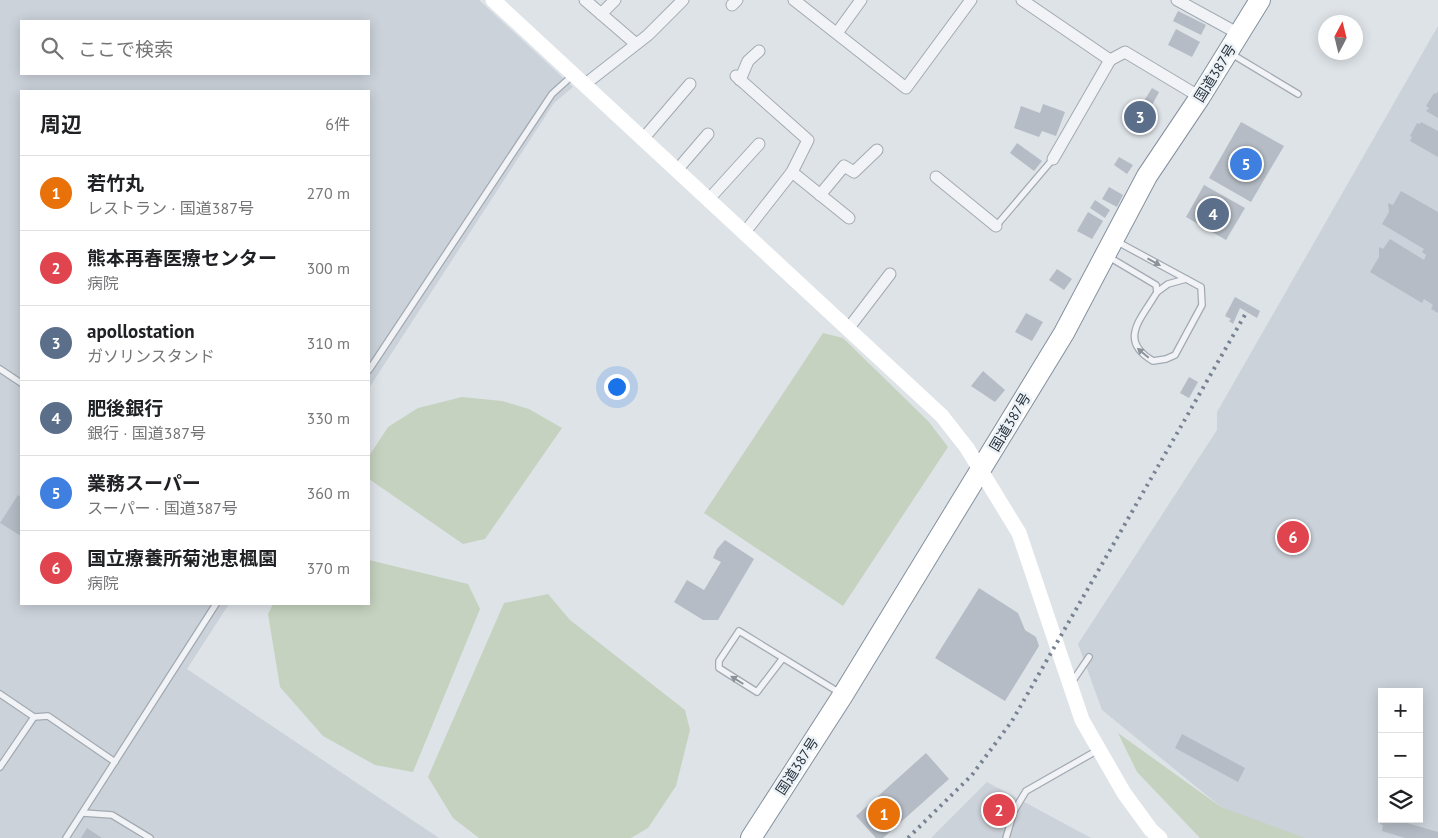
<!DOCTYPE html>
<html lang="ja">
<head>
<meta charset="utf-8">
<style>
  :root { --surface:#fff; --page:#f6f6f6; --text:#202124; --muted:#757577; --line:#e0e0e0; --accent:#d13f61 }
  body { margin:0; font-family:"PT Sans","Noto Sans JP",sans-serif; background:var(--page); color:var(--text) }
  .controls { position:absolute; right:15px; bottom:15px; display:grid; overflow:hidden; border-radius:0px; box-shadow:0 2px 12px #0003 }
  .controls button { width:45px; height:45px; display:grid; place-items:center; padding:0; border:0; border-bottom:1px solid var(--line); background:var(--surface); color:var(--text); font:25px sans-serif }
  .compass { position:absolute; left:1318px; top:15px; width:45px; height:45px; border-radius:50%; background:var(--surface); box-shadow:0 2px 12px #0003; rotate:7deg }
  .you { position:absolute; left:616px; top:386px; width:18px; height:18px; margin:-12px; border:4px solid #fff; border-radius:50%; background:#1a73e8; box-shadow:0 0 0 8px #1a73e833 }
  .badge { display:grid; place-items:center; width:32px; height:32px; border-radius:50%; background:var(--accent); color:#fff; font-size:16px; font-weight:700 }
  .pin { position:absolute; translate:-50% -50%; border:2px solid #fff; box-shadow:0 1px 5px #0006 }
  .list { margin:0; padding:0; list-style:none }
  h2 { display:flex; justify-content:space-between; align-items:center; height:65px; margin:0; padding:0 20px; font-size:21px }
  h2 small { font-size:16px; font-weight:400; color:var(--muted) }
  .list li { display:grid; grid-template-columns:32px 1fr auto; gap:15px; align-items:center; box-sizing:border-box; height:75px; padding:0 20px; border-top:1px solid var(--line) }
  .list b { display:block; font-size:19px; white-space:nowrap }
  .list p { margin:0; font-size:16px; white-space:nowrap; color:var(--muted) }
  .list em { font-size:16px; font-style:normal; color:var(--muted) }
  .icon { flex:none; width:28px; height:28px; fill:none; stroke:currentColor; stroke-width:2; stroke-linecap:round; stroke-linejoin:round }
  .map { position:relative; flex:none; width:1438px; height:838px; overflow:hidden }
  .search { position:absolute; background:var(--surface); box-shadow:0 2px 12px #0003; left:20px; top:20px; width:350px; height:55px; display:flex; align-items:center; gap:12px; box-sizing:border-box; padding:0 18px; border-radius:0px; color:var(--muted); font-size:19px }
  .panel { position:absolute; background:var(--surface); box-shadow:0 2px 12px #0003; left:20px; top:90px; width:350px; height:515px; border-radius:0px }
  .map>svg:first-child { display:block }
  .built { fill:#ccd2da; fill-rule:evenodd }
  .green { fill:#c5d2bf }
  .building { fill:#b5bcc5 }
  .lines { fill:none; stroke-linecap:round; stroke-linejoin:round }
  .lane-casing { stroke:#a3aab2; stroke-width:8 }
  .street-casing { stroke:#a3aab2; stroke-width:13 }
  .highway-casing { stroke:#85919f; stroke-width:22 }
  .lane { stroke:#f1f3f6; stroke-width:5.5 }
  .street { stroke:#f1f3f6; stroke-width:11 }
  .secondary { stroke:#fff; stroke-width:15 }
  .highway { stroke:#fff; stroke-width:20 }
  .rail { stroke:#778392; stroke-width:4; stroke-dasharray:2.5 5; stroke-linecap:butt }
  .oneway { fill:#8c929a }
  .labels { text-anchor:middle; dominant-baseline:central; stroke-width:5; stroke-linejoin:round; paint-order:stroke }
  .street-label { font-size:14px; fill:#27323f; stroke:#edf2f6 }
</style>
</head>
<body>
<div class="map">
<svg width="1438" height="838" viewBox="0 0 1438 838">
  <rect width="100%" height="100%" fill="#dee3e8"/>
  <g class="built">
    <path d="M0 0H479L573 87 554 103 369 388V91H21V604H229L187 669 439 838H0ZM21 21H369V74H21Z"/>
    <path d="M1438 26V838H1259L1102 710 1078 644 1217 430V412ZM1382 692H1419V819H1382Z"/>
    <polygon points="987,782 1091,838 931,838"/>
  </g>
  <g class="green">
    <polygon points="823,333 843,338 929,422 948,447 843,606 704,513"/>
    <polygon points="462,397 502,401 529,409 562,428 485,539 463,544 369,479 369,456 388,427 418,408"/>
    <polygon points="369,560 468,584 480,609 413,772 375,765 323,736 280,687 268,614 273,604 369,604"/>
    <polygon points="548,594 570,620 685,710 690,730 676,786 648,828 631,838 479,838 453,818 428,777 504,603"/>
    <polygon points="1118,733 1221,807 1305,838 1200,838 1137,772"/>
  </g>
  <g class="building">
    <polygon points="1178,11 1206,25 1201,35 1173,21"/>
    <polygon points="1176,29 1200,42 1192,57 1168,45"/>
    <polygon points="1152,88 1159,92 1150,109 1142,104"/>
    <polygon points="1438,91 1438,118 1426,111 1429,108 1426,106 1434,93 1436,94"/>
    <polygon points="1135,103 1154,116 1145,130 1126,118"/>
    <polygon points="1043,104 1065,112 1056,136 1042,131 1039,137 1014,128 1021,106 1040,113"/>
    <polygon points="1241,122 1284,146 1251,202 1209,178"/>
    <polygon points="1421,122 1438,131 1438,157 1410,141 1412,137 1410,136 1417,123 1420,124"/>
    <polygon points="1017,143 1042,161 1034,171 1010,153"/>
    <polygon points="1119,157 1133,165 1127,174 1114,165"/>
    <polygon points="1204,185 1245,208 1226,240 1186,217"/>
    <polygon points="1109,187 1123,195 1117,207 1102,199"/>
    <polygon points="1401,191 1438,212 1438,313 1431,309 1433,305 1424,299 1422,303 1370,272 1379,257 1379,247 1383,249 1390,239 1424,260 1426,255 1422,252 1424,249 1382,224 1389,212 1388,203 1393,205"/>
    <polygon points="1095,200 1110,210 1105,218 1090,208"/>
    <polygon points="1088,212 1103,221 1092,239 1077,231"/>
    <polygon points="1057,269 1072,279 1064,290 1049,280"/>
    <polygon points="1235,297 1260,311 1257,318 1240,308 1233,324 1229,321 1231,319 1225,316"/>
    <polygon points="1026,313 1043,322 1032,341 1015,332"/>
    <polygon points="983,371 1005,390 995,402 971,386"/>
    <polygon points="1189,377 1198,382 1189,398 1180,393"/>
    <polygon points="18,495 21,497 21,536 0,523"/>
    <polygon points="725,540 754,559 718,620 703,620 674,602 687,580 704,590 721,562 713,558 717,549"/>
    <polygon points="979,588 1018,613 1025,630 1036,637 1039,646 1005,701 935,658"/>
    <polygon points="1182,734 1245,768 1238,782 1175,748"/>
    <polygon points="926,753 949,779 883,838 876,838 856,816"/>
    <polygon points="1381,819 1393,819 1438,832 1438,838 1405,838 1382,831 1383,825 1380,824"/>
    <polygon points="87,828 102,838 81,838"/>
  </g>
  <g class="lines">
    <g class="lane-casing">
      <g id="lane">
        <polyline points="1230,53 1298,94"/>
        <polyline points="996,226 1053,159"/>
        <path d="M1109 257 1156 285 1157 292C1142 318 1117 340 1153 361L1166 359 1175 355 1202 305 1201 287 1116 241"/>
        <polyline points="1157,292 1168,284 1186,279"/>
        <polyline points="0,369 21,383"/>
        <polyline points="369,370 552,94 573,75"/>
        <polyline points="783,658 757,692 719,668 719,661 739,631 840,693"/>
        <polyline points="1072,682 1089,657"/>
        <polyline points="0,694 34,717 48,716 115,762"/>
        <polyline points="0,767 34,717"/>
        <polyline points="83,813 112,815 150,838"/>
        <polyline points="66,838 216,604"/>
        <polyline points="1006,838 1014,811 1026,791 1098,750"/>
      </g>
    </g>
    <g class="street-casing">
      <g id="street">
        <polyline points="585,0 636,44"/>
        <polyline points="794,0 906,88 971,0"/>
        <polyline points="1022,0 1110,60 1125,52 1200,97"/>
        <polyline points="1177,0 1239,34"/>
        <polyline points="732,5 737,0"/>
        <polyline points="601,14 615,0"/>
        <polyline points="837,33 861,0"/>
        <polyline points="736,76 808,140 792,172 745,232"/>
        <polyline points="740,80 748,61 759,51"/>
        <polyline points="584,85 648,35 683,0"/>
        <polyline points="643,139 690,84"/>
        <polyline points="1053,159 1110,60"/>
        <polyline points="677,170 708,134"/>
        <polyline points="792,172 849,218"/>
        <polyline points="936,177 996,226"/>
        <polyline points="820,195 844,166 854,172 877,150"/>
        <polyline points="709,199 759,144"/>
        <polyline points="848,329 890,274"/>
      </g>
    </g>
    <g class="highway-casing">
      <polyline id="highway" points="751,838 843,695 1064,333 1147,176 1200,97 1260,0"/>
    </g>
    <use href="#lane" class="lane"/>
    <use href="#street" class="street"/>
    <polyline class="secondary" points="493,0 942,416 967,448 1019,533 1082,720 1124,793 1151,830 1160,838"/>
    <use href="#highway" class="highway"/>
    <polyline class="rail" points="908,838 972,775 1012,721 1246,313"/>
  </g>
  <defs><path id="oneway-solid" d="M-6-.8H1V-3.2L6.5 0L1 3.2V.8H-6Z" transform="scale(1.25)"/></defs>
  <g class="oneway">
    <use href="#oneway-solid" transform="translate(1154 262) rotate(29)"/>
    <use href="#oneway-solid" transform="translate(1143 353) rotate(-140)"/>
    <use href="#oneway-solid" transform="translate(737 680) rotate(-148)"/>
  </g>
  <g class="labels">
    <g class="street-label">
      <text transform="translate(1215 73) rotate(-58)">国道387号</text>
      <text transform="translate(1010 422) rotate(-59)">国道387号</text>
      <text transform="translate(797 766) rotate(-57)">国道387号</text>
    </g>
  </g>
</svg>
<div class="controls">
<button>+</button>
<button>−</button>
<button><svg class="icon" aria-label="layers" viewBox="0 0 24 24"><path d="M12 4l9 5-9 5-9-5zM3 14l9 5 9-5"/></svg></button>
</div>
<svg class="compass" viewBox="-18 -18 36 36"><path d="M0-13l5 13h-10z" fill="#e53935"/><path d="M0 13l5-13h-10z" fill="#757577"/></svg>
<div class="you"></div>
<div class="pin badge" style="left:884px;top:814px;background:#e8710a">1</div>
<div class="pin badge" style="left:999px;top:810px;background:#e0444e">2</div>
<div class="pin badge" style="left:1140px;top:117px;background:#5c6f8a">3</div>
<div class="pin badge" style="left:1213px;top:214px;background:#5c6f8a">4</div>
<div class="pin badge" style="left:1246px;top:164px;background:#3f7fe0">5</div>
<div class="pin badge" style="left:1293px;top:537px;background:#e0444e">6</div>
<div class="search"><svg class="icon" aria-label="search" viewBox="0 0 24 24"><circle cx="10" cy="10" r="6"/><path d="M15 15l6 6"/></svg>ここで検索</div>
<section class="panel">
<h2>周辺<small>6件</small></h2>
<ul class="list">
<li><span class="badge" style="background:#e8710a">1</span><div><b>若竹丸</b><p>レストラン · 国道387号</p></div><em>270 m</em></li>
<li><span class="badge" style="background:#e0444e">2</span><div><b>熊本再春医療センター</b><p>病院</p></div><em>300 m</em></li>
<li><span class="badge" style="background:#5c6f8a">3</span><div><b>apollostation</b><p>ガソリンスタンド</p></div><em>310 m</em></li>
<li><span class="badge" style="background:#5c6f8a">4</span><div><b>肥後銀行</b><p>銀行 · 国道387号</p></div><em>330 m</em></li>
<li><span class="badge" style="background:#3f7fe0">5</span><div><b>業務スーパー</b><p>スーパー · 国道387号</p></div><em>360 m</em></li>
<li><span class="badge" style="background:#e0444e">6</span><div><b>国立療養所菊池恵楓園</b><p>病院</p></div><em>370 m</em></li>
</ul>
</section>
</div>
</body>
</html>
